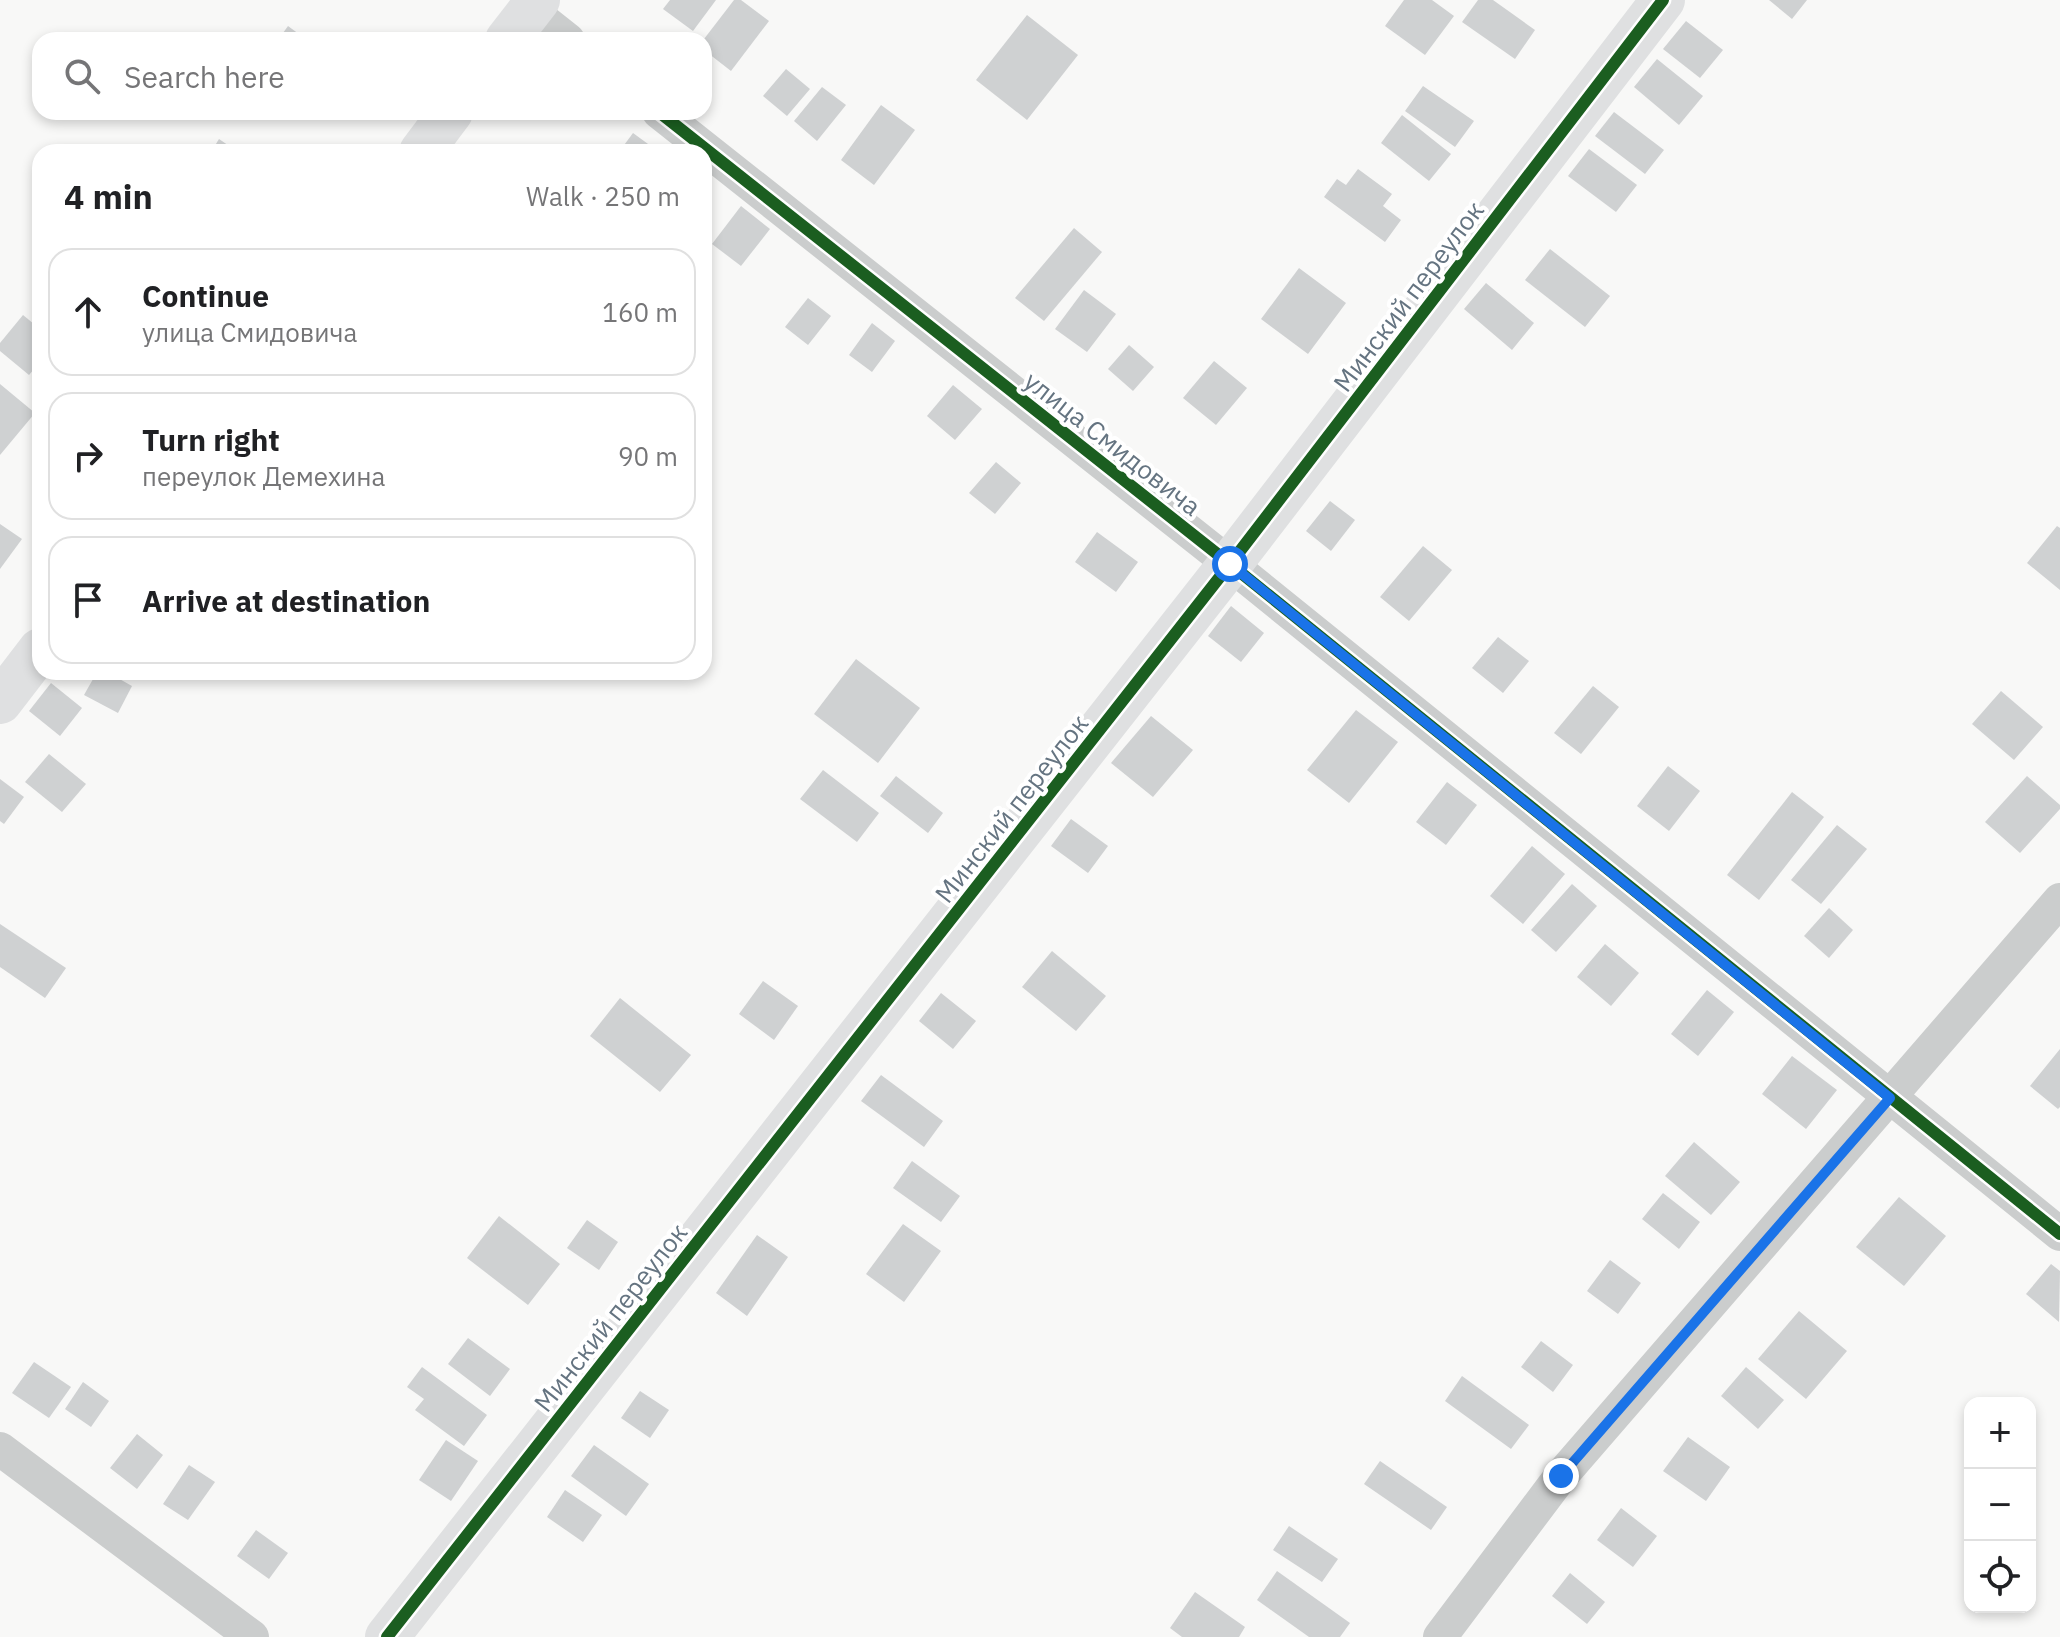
<!DOCTYPE html>
<html lang="en">
<head>
<meta charset="utf-8">
<style>
  :root { --surface:#fff; --page:#f6f6f6; --text:#202124; --muted:#757577; --line:#e0e0e0 }
  body { margin:0; font-family:"IBM Plex Sans",sans-serif; background:var(--page); color:var(--text) }
  .controls { position:absolute; right:24px; bottom:24px; display:grid; overflow:hidden; border-radius:16px; box-shadow:0 4px 12px #0003 }
  .controls button { width:72px; height:72px; display:grid; place-items:center; padding:0; border:0; border-bottom:2px solid var(--line); background:var(--surface); color:var(--text); font:40px sans-serif }
  .stop { position:absolute; width:24px; height:24px; margin:-18px; border:6px solid #1a73e8; border-radius:50%; background:#fff }
  .stop.end { background:#1a73e8; border-color:#fff; box-shadow:0 2px 8px #0008 }
  .list { margin:0; padding:0; list-style:none }
  h2 { display:flex; justify-content:space-between; align-items:center; height:104px; margin:0; padding:0 32px; font-size:34px }
  h2 small { font-size:26px; font-weight:400; color:var(--muted) }
  .list li { display:grid; grid-template-columns:52px 1fr auto; gap:24px; align-items:center; box-sizing:border-box; height:128px; margin:0 16px 16px; padding:0 16px; border:2px solid var(--line); border-radius:24px }
  .list b { display:block; font-size:30px; white-space:nowrap }
  .list p { margin:0; font-size:26px; white-space:nowrap; color:var(--muted) }
  .list em { font-size:26px; font-style:normal; color:var(--muted) }
  .icon { flex:none; width:44px; height:44px; fill:none; stroke:currentColor; stroke-width:2; stroke-linecap:round; stroke-linejoin:round }
  .map { position:relative; flex:none; width:2060px; height:1637px; overflow:hidden }
  .search { position:absolute; background:var(--surface); box-shadow:0 4px 12px #0003; left:32px; top:32px; width:680px; height:88px; display:flex; align-items:center; gap:20px; box-sizing:border-box; padding:0 28px; border-radius:24px; color:var(--muted); font-size:30px }
  .panel { position:absolute; background:var(--surface); box-shadow:0 4px 12px #0003; left:32px; top:144px; width:680px; height:536px; border-radius:24px }
  .map>svg:first-child { display:block }
  .building { fill:#cfd1d2 }
  .lines { fill:none; stroke-linecap:round; stroke-linejoin:round }
  .street { stroke:#cbcdcd; stroke-width:34 }
  .secondary { stroke:#dfe0e1; stroke-width:44 }
  .cycleway-casing { stroke:#fff; stroke-width:17 }
  .cycleway { stroke:#1b5e20; stroke-width:12 }
  .route { stroke:#1a73e8; stroke-width:10 }
  .labels { text-anchor:middle; dominant-baseline:central; stroke-width:8; stroke-linejoin:round; paint-order:stroke }
  .street-label { font-size:26px; fill:#657481; stroke:#fff }
</style>
</head>
<body>
<div class="map">
<svg width="2060" height="1637" viewBox="0 0 2060 1637">
  <rect width="100%" height="100%" fill="#f8f8f7"/>
  <g class="building">
    <polygon points="670,0 716,0 693,31 663,9"/>
    <polygon points="734,0 741,0 769,21 731,71 704,50 704,39"/>
    <polygon points="1404,0 1432,0 1454,16 1425,55 1385,26"/>
    <polygon points="1478,0 1493,0 1535,30 1515,59 1462,22"/>
    <polygon points="1769,0 1807,0 1792,19"/>
    <polygon points="1027,15 1078,55 1027,120 976,80"/>
    <polygon points="1686,21 1723,50 1700,78 1663,49"/>
    <polygon points="288,26 307,40 278,40"/>
    <polygon points="1657,59 1703,96 1679,125 1634,87"/>
    <polygon points="786,69 810,89 787,116 763,96"/>
    <polygon points="1423,86 1474,121 1455,147 1405,111"/>
    <polygon points="822,87 846,105 817,141 794,121"/>
    <polygon points="881,105 915,130 874,185 841,160"/>
    <polygon points="1614,112 1664,150 1645,174 1595,136"/>
    <polygon points="1402,115 1451,154 1429,181 1381,143"/>
    <polygon points="633,133 659,152 619,152"/>
    <polygon points="219,139 238,152 211,152"/>
    <polygon points="1589,149 1637,185 1616,212 1568,176"/>
    <polygon points="1358,169 1392,194 1383,206 1401,220 1385,242 1324,197 1337,179 1346,185"/>
    <polygon points="741,206 770,229 741,266 712,244"/>
    <polygon points="1074,228 1102,252 1044,321 1015,298"/>
    <polygon points="1550,249 1610,296 1585,327 1525,280"/>
    <polygon points="1299,268 1346,303 1308,354 1261,319"/>
    <polygon points="1486,283 1534,323 1512,350 1464,309"/>
    <polygon points="1084,290 1116,314 1087,352 1055,329"/>
    <polygon points="808,298 831,316 808,345 785,327"/>
    <polygon points="23,315 40,329 40,362 29,375 0,351 0,343"/>
    <polygon points="872,323 895,341 872,372 849,355"/>
    <polygon points="1129,345 1154,367 1133,391 1108,369"/>
    <polygon points="1214,361 1247,388 1216,425 1183,398"/>
    <polygon points="0,384 35,413 0,455"/>
    <polygon points="953,385 982,409 955,440 927,416"/>
    <polygon points="996,462 1021,483 995,514 969,493"/>
    <polygon points="1330,501 1355,520 1331,551 1306,531"/>
    <polygon points="0,524 22,539 0,569"/>
    <polygon points="2057,526 2060,528 2060,590 2027,563"/>
    <polygon points="1097,532 1138,562 1116,592 1075,562"/>
    <polygon points="1423,546 1452,570 1409,621 1380,597"/>
    <polygon points="1231,606 1264,633 1241,662 1208,636"/>
    <polygon points="1498,637 1529,661 1503,693 1472,668"/>
    <polygon points="856,659 920,708 878,763 814,714"/>
    <polygon points="97,672 107,672 132,686 118,713 84,695"/>
    <polygon points="51,683 82,708 60,736 29,711"/>
    <polygon points="1593,686 1619,707 1581,754 1554,733"/>
    <polygon points="2001,691 2043,727 2014,760 1972,724"/>
    <polygon points="1356,710 1398,742 1349,803 1307,770"/>
    <polygon points="1151,716 1193,750 1153,797 1111,763"/>
    <polygon points="49,754 86,784 62,812 25,782"/>
    <polygon points="1668,766 1700,791 1669,831 1637,806"/>
    <polygon points="823,770 879,813 857,842 800,799"/>
    <polygon points="896,776 943,813 928,833 880,796"/>
    <polygon points="2027,776 2060,805 2060,809 2020,853 1985,822"/>
    <polygon points="0,779 24,797 4,824 0,821"/>
    <polygon points="1447,782 1477,805 1446,845 1416,822"/>
    <polygon points="1792,792 1824,817 1759,900 1727,875"/>
    <polygon points="1071,819 1108,846 1088,873 1051,846"/>
    <polygon points="1837,825 1867,849 1821,904 1791,880"/>
    <polygon points="1532,846 1565,874 1523,924 1490,896"/>
    <polygon points="1572,884 1597,906 1556,952 1531,930"/>
    <polygon points="1829,908 1853,930 1829,958 1804,936"/>
    <polygon points="0,924 66,968 45,998 0,967"/>
    <polygon points="1605,944 1639,973 1611,1006 1577,977"/>
    <polygon points="1052,951 1106,996 1076,1031 1022,987"/>
    <polygon points="763,981 798,1006 774,1040 739,1014"/>
    <polygon points="1707,990 1734,1012 1698,1056 1671,1034"/>
    <polygon points="941,993 976,1021 953,1049 919,1021"/>
    <polygon points="620,998 691,1055 660,1092 590,1036"/>
    <polygon points="2060,1049 2060,1107 2058,1109 2030,1086"/>
    <polygon points="1792,1056 1837,1090 1806,1129 1762,1094"/>
    <polygon points="881,1075 943,1121 924,1147 861,1101"/>
    <polygon points="1694,1142 1740,1182 1711,1215 1665,1176"/>
    <polygon points="912,1161 960,1196 941,1222 893,1188"/>
    <polygon points="1663,1193 1700,1222 1679,1249 1642,1219"/>
    <polygon points="1899,1197 1946,1236 1904,1286 1856,1247"/>
    <polygon points="499,1216 560,1264 528,1305 467,1258"/>
    <polygon points="587,1220 618,1242 599,1270 567,1248"/>
    <polygon points="903,1224 941,1251 904,1302 866,1274"/>
    <polygon points="757,1235 788,1257 747,1316 716,1293"/>
    <polygon points="1610,1260 1641,1283 1618,1314 1587,1291"/>
    <polygon points="2051,1264 2060,1271 2059,1322 2026,1294"/>
    <polygon points="1799,1311 1847,1351 1806,1399 1758,1359"/>
    <polygon points="468,1338 510,1369 490,1396 448,1364"/>
    <polygon points="1541,1341 1573,1365 1553,1392 1521,1367"/>
    <polygon points="34,1362 71,1387 49,1418 12,1393"/>
    <polygon points="422,1367 487,1415 464,1446 415,1410 424,1399 407,1387"/>
    <polygon points="1746,1367 1784,1400 1758,1429 1721,1396"/>
    <polygon points="1462,1376 1529,1425 1511,1449 1445,1401"/>
    <polygon points="83,1382 109,1401 91,1427 65,1409"/>
    <polygon points="640,1391 669,1410 650,1438 621,1418"/>
    <polygon points="137,1434 163,1455 137,1489 110,1468"/>
    <polygon points="1688,1437 1730,1467 1706,1501 1663,1471"/>
    <polygon points="446,1440 478,1461 451,1501 419,1480"/>
    <polygon points="594,1445 649,1484 626,1516 571,1476"/>
    <polygon points="1380,1461 1447,1507 1431,1530 1364,1484"/>
    <polygon points="189,1465 215,1482 188,1520 163,1504"/>
    <polygon points="565,1490 602,1515 583,1542 547,1517"/>
    <polygon points="1621,1508 1657,1536 1633,1567 1597,1540"/>
    <polygon points="1289,1526 1338,1559 1322,1582 1273,1550"/>
    <polygon points="256,1530 288,1553 269,1579 237,1556"/>
    <polygon points="1277,1571 1350,1623 1340,1637 1309,1637 1257,1600"/>
    <polygon points="1570,1573 1605,1602 1587,1624 1552,1596"/>
    <polygon points="1195,1592 1245,1627 1239,1637 1182,1637 1170,1628"/>
  </g>
  <g class="lines">
    <g class="street">
      <polyline points="530,10 568,40"/>
      <polyline points="659,112 1230,564 2060,1234"/>
      <polyline points="0,1449 252,1637"/>
      <polyline points="1440,1637 1561,1476 2060,900"/>
    </g>
    <g class="secondary">
      <polyline points="507,40 538,0"/>
      <polyline points="421,152 451,112"/>
      <polyline points="0,702 40,650"/>
      <polyline points="387,1637 1230,564 1663,0"/>
    </g>
    <g class="cycleway-casing">
      <g id="cycleway">
        <polyline points="659,112 1230,564 2060,1234"/>
        <polyline points="387,1637 1230,564 1663,0"/>
      </g>
    </g>
    <use href="#cycleway" class="cycleway"/>
  </g>
  <g class="lines">
    <polyline class="route" points="1230,564 1890,1098 1561,1476"/>
  </g>
  <g class="labels">
    <g class="street-label">
      <text transform="translate(1408 296) rotate(-53)">Минский переулок</text>
      <text transform="translate(1113 443) rotate(38)">улица Смидовича</text>
      <text transform="translate(1011 808) rotate(-52)">Минский переулок</text>
      <text transform="translate(610 1317) rotate(-52)">Минский переулок</text>
    </g>
  </g>
</svg>
<div class="controls">
<button>+</button>
<button>−</button>
<button><svg class="icon" aria-label="locate" viewBox="0 0 24 24"><circle cx="12" cy="12" r="6"/><path d="M12 2v4M12 18v4M2 12h4M18 12h4"/></svg></button>
</div>
<div class="stop" style="left:1230px;top:564px"></div>
<div class="stop end" style="left:1561px;top:1476px"></div>
<div class="search"><svg class="icon" aria-label="search" viewBox="0 0 24 24"><circle cx="10" cy="10" r="6"/><path d="M15 15l6 6"/></svg>Search here</div>
<section class="panel">
<h2>4 min<small>Walk · 250 m</small></h2>
<ul class="list">
<li><svg class="icon" aria-label="ahead" viewBox="0 0 24 24"><path d="M12 20V5M6 11l6-6 6 6"/></svg><div><b>Continue</b><p>улица Смидовича</p></div><em>160 m</em></li>
<li><svg class="icon" aria-label="right" viewBox="0 0 24 24"><path d="M7 20v-9h11M14 6l5 5-5 5"/></svg><div><b>Turn right</b><p>переулок Демехина</p></div><em>90 m</em></li>
<li><svg class="icon" aria-label="arrive" viewBox="0 0 24 24"><path d="M6 21V4h12l-3 4 3 4H6"/></svg><div><b>Arrive at destination</b></div></li>
</ul>
</section>
</div>
</body>
</html>
